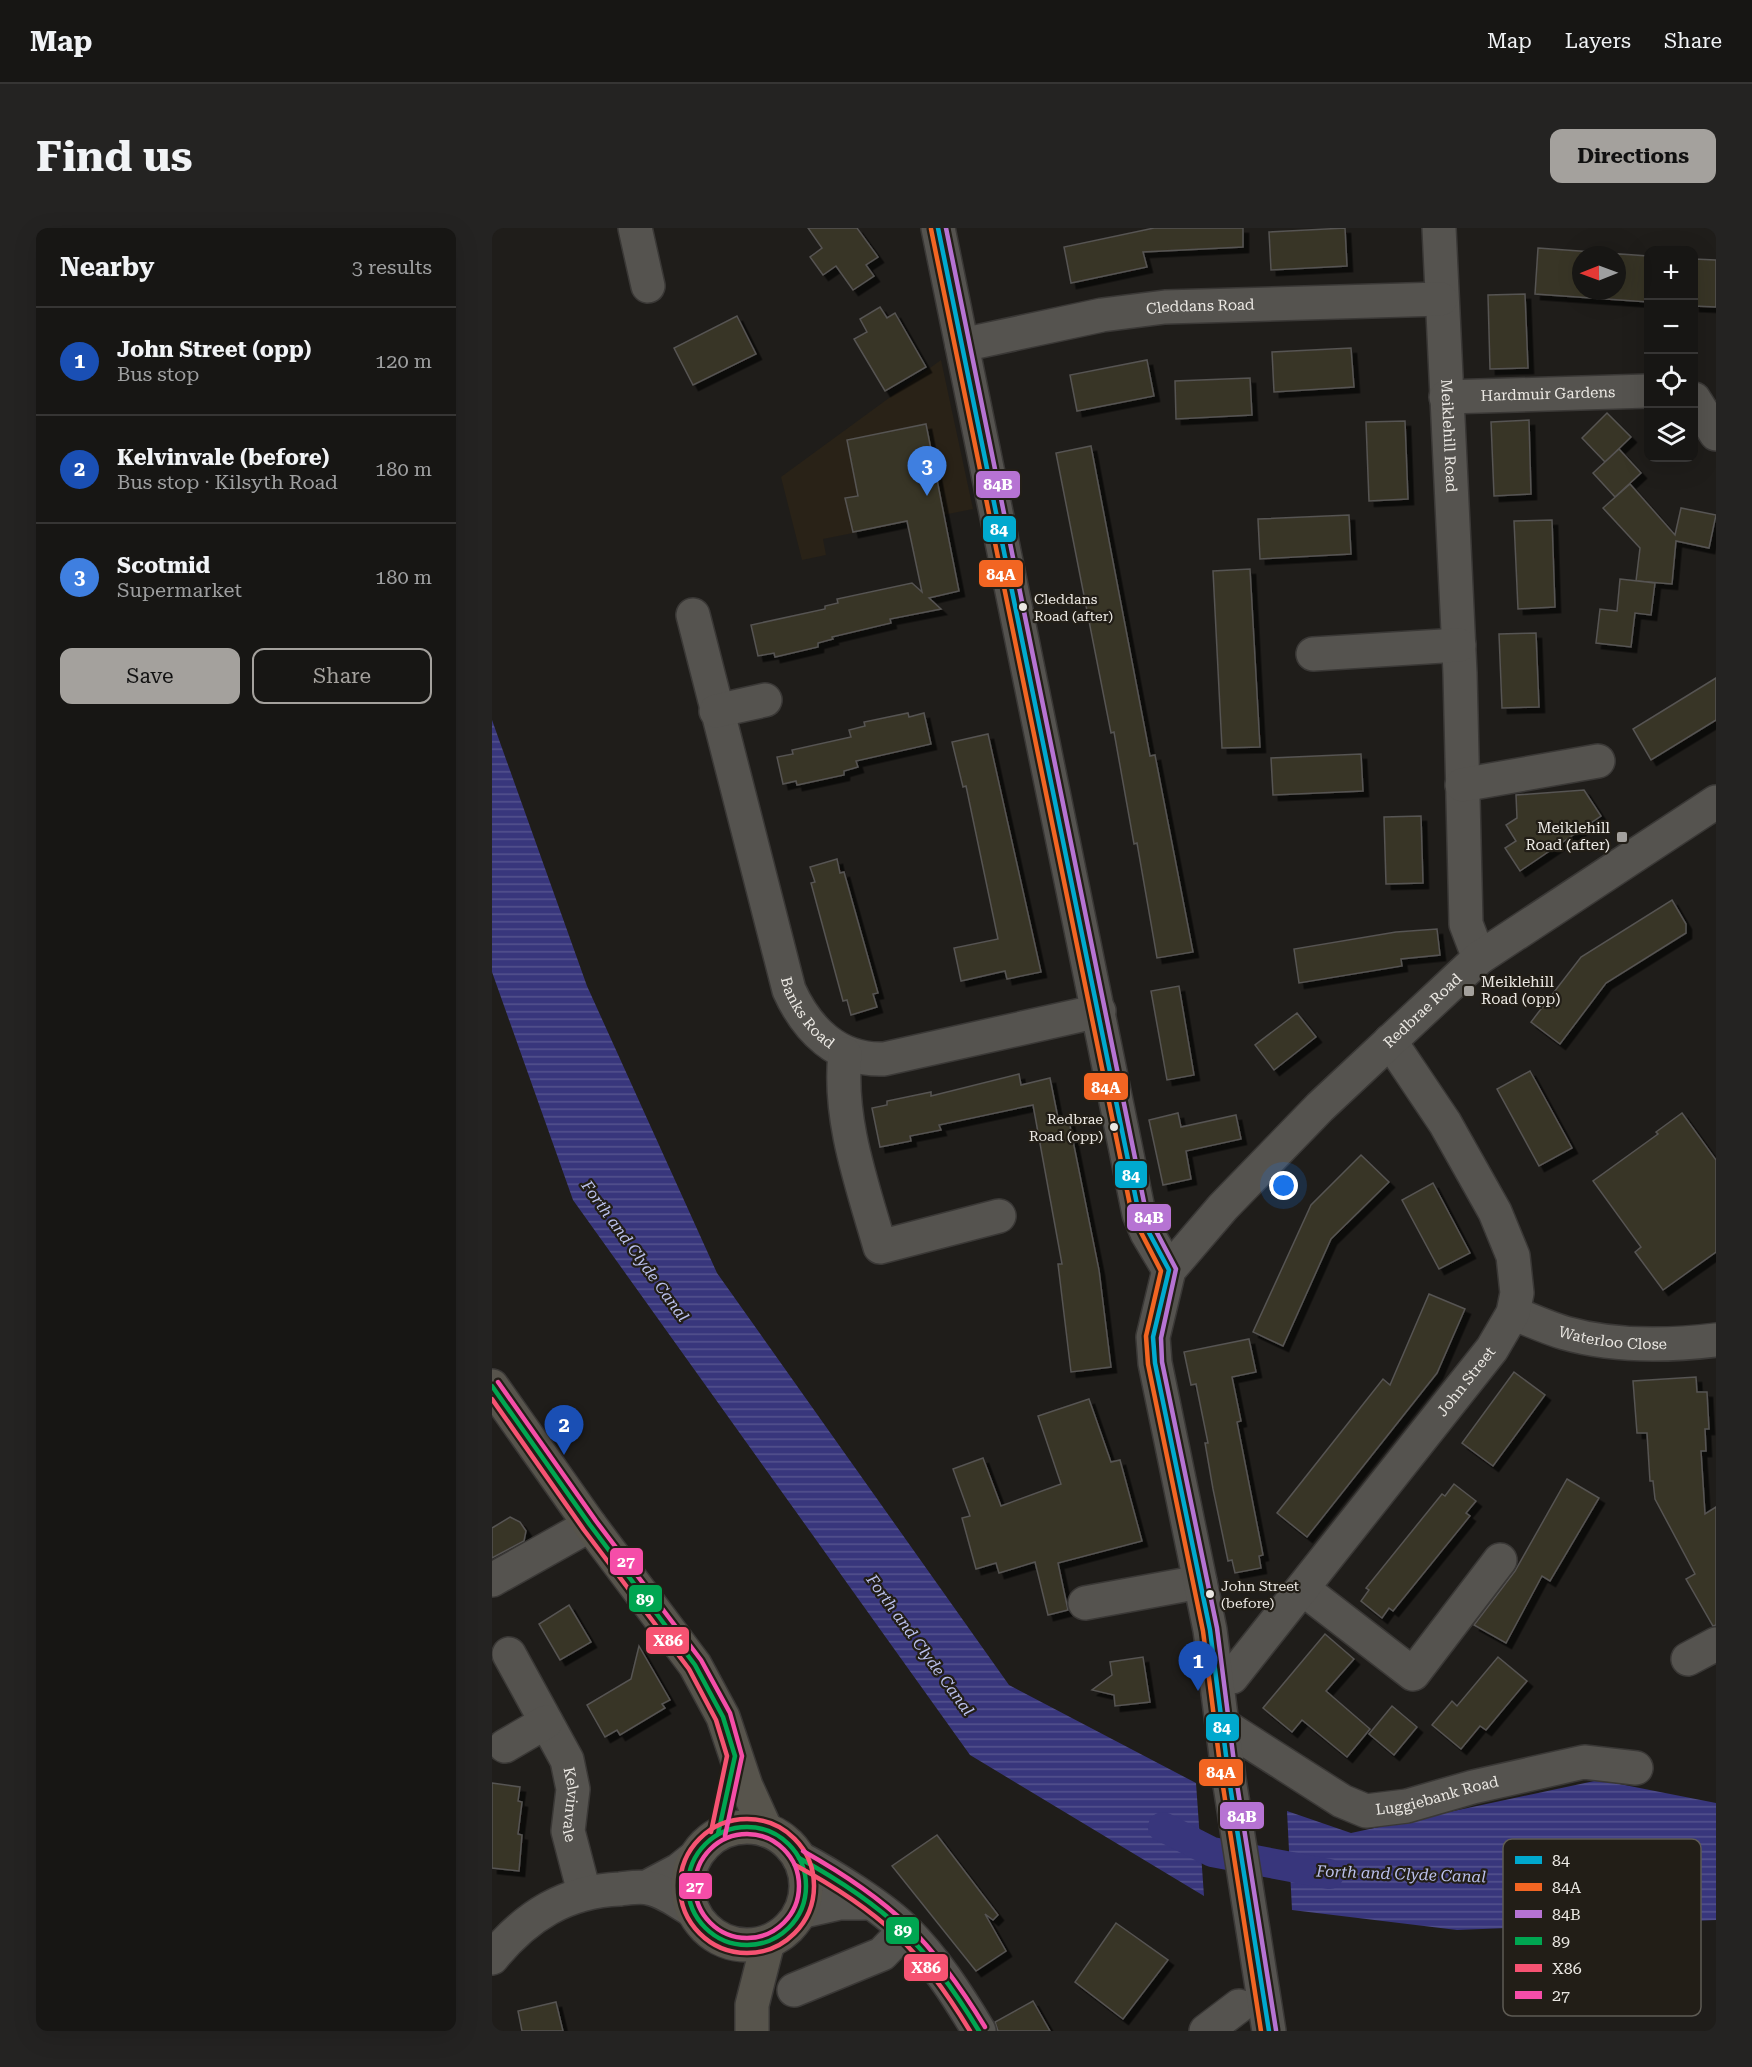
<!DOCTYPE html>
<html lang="en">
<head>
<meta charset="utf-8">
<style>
  :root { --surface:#171614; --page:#242322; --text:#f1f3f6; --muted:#9e9fa0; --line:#363534; --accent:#a4a19d }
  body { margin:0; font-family:"Roboto Serif",serif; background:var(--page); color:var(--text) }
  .controls { position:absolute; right:18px; top:18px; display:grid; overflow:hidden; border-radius:12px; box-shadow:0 6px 24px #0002 }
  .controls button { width:54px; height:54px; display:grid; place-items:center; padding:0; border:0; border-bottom:2px solid var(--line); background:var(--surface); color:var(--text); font:30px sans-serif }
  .compass { position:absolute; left:1080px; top:18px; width:54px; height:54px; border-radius:50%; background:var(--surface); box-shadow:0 6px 24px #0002; rotate:269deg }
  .you { position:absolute; left:792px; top:958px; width:21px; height:21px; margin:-15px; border:4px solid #fff; border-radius:50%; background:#1a73e8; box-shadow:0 0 0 9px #1a73e833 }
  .badge { display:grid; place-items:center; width:39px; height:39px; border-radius:50%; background:var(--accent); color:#fff; font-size:20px; font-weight:700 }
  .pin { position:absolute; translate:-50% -50px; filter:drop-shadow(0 2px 3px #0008) }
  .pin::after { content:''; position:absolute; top:32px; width:21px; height:18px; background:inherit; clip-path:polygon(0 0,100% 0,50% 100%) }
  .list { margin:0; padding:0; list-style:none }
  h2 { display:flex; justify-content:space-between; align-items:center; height:78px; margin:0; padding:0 24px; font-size:26px }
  h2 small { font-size:20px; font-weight:400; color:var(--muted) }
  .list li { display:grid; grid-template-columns:39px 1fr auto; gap:18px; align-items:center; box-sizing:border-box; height:108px; padding:0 24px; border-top:2px solid var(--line) }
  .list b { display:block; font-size:22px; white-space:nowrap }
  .list p { margin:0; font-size:20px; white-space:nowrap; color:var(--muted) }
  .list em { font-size:20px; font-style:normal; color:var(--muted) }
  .actions { display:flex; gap:12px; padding:18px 24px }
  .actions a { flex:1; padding:14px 0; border:2px solid var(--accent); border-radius:12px; text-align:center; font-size:21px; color:var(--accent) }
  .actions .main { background:var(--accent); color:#111 }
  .icon { flex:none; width:33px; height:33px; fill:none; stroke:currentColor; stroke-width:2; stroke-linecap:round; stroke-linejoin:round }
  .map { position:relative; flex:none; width:1224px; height:1803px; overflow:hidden; border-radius:12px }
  header { display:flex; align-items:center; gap:36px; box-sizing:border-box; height:84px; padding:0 30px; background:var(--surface); border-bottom:2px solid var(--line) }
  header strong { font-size:28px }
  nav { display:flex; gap:33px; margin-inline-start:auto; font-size:21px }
  .intro { display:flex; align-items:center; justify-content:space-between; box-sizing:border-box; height:144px; padding:0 36px }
  h1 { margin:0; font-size:42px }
  .button { padding:15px 27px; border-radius:12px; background:var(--accent); color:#111; font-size:21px; font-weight:700 }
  main { display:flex; gap:36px; padding:0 36px }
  aside { flex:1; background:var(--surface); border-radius:12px; box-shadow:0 6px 24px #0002 }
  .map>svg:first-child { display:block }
  .built { fill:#292217 }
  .water { fill:url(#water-rules) }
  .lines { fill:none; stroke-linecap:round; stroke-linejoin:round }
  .canal { stroke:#38367c; stroke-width:30 }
  .building { fill:#393428; stroke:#565452; stroke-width:1.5; fill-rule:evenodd; filter:url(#shadow) }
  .minor-casing { stroke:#3a3836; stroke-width:36 }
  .major-casing { stroke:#3a3836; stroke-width:36 }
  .minor { stroke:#55534f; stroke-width:33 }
  .major { stroke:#57544c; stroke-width:33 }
  .bus-1-casing { stroke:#221e17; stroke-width:9 }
  .bus-2-casing { stroke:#221e17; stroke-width:9 }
  .bus-3-casing { stroke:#221e17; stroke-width:9 }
  .bus-4-casing { stroke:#221e17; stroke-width:9 }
  .bus-5-casing { stroke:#221e17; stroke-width:9 }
  .bus-6-casing { stroke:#221e17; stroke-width:9 }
  .bus-1 { stroke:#00a9ce; stroke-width:4.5 }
  .bus-2 { stroke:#f26522; stroke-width:4.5 }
  .bus-3 { stroke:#b673d3; stroke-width:4.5 }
  .bus-4 { stroke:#00a651; stroke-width:4.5 }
  .bus-5 { stroke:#f65372; stroke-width:4.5 }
  .bus-6 { stroke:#f54da8; stroke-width:4.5 }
  .bus-dot { fill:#ebe8e3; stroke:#221e17; stroke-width:2 }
  .poi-dot { fill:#a4a19d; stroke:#221e17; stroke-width:2 }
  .labels { text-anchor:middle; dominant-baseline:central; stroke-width:4.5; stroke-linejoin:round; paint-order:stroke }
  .bus-label { font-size:14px; fill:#ebe8e3; stroke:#221e17; text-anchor:start }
  .street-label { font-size:15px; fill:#ebe8e3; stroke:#221e17 }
  .poi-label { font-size:15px; fill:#ebe8e3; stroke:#221e17; text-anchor:end }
  .water-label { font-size:16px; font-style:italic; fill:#bbc1ed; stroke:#221e17 }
  .key { fill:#221e17; stroke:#5e5b54; stroke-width:1.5 }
  .key-label { font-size:16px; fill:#ebe8e3 }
  .line-badge { stroke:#221e17; stroke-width:2 }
  .badge-label { font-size:16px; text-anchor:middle; font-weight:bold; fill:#fff }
</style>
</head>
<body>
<header>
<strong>Map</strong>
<nav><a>Map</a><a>Layers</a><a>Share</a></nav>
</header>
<div class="intro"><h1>Find us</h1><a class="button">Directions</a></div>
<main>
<aside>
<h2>Nearby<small>3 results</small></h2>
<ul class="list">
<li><span class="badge" style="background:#1a4fb4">1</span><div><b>John Street (opp)</b><p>Bus stop</p></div><em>120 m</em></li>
<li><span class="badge" style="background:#1a4fb4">2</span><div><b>Kelvinvale (before)</b><p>Bus stop · Kilsyth Road</p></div><em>180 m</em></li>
<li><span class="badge" style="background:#3f7fe0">3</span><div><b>Scotmid</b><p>Supermarket</p></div><em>180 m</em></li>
</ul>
<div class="actions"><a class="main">Save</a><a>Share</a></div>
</aside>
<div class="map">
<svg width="1224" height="1803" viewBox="0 0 1224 1803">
  <defs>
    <pattern id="water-rules" width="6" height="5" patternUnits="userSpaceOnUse" patternTransform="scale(1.5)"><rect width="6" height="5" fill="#38367c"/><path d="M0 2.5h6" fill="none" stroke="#55538e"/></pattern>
    <filter id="shadow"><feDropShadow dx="5.5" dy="5.5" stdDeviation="0" flood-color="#0009"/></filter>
  </defs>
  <rect width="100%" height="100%" fill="#1f1d1a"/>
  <polygon class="built" points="449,132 481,281 331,311 334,327 310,332 289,249"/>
  <g class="water">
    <polygon points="0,492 95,758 225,1045 517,1457 704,1555 712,1668 478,1527 81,972 0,744"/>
    <polygon points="1107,1552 1224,1575 1224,1692 965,1702 800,1682 795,1583 859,1605"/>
  </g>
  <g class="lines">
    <polyline class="canal" points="671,1599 720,1624 837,1646"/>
  </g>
  <g class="building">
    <polygon points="316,0 365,0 386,29 374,37 382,48 361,62 344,38 331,47 318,29 330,20"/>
    <polygon points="662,0 751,0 751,19 651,24 655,39 579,55 572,19"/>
    <polygon points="853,0 855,38 779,42 777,4"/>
    <path d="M1046 20 1156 28V74L1043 66ZM1089 27H1125V63H1089Z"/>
    <polygon points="1202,31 1224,32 1224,79 1202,78"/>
    <polygon points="1033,66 1036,140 998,141 996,67"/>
    <polygon points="388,79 395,90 403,85 434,139 393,163 362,111 375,104 368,91"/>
    <polygon points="245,88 264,126 201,157 182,120"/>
    <polygon points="859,120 862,159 782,164 780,124"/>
    <polygon points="655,132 662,168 585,183 578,147"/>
    <polygon points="758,150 760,187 684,191 683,153"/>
    <polygon points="1115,185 1139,209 1113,234 1090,210"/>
    <polygon points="1037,192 1039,266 1002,268 999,194"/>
    <polygon points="913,193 916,271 877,273 874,194"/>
    <polygon points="434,196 467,363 437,370 449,381 398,391 399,395 340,409 341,411 326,415 326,419 283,429 282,425 266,428 259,397 333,381 333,378 346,375 345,371 420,355 430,364 415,293 361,304 353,270 366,268 355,212"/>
    <polygon points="599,218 658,528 663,527 701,724 665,730 645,615 642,616 622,504 619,505 564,225"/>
    <polygon points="1127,221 1149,245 1123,269 1101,245"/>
    <polygon points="1138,256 1183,307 1189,280 1224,287 1217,320 1184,313 1180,356 1144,353 1148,320 1111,280"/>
    <polygon points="857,287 859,326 768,331 766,291"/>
    <polygon points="1060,292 1063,379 1026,381 1022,293"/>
    <polygon points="758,341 768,519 730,520 721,343"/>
    <polygon points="1128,351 1163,355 1159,387 1143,385 1139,419 1104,415 1108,381 1125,383"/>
    <polygon points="1044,405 1047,479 1010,480 1007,406"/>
    <polygon points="1224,450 1224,492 1159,532 1141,501"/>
    <polygon points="416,485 417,489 432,485 439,516 364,533 366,539 352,543 352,547 305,557 304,553 291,556 285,529 301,526 300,522 359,509 357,502 373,498 372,494"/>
    <polygon points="496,506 549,744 515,751 513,743 469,753 462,720 506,711 474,558 471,559 460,514"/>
    <polygon points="869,526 871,563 781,567 779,530"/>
    <polygon points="1092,562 1109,588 1028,643 1013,620 1024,613 1014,597 1025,590 1024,567"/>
    <polygon points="929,588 931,655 894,656 892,589"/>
    <polygon points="345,631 348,645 352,644 386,765 381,766 385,779 359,787 355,772 351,773 319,655 323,654 318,639"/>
    <polygon points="1180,672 1194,696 1194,705 1114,755 1068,816 1039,794 1089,729"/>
    <polygon points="945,701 948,727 909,731 910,738 807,755 802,721 904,704"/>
    <polygon points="687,758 702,847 675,852 659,763"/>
    <polygon points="805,785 824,809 782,842 763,817"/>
    <polygon points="1038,843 1080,920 1047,938 1005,861"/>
    <polygon points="527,846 529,857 558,850 567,895 577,893 607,1042 619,1139 579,1144 566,1036 570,1036 541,877 447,897 449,902 418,908 419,913 388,919 380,880 395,877 395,873 439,864 439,868"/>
    <polygon points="686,885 689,899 744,887 749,911 694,923 699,951 671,957 657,892"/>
    <polygon points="1190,885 1224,932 1224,1024 1171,1062 1143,1024 1149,1019 1101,953 1166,906 1164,904"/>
    <polygon points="869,927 897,954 839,1011 791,1118 761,1104 819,977"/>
    <polygon points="941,955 978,1025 947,1041 910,972"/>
    <polygon points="937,1066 973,1081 945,1145 815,1309 785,1285 891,1151 898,1157"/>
    <polygon points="757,1111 764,1144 740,1149 749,1193 745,1194 771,1327 767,1328 769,1340 743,1345 740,1332 736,1333 721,1261 713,1215 716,1215 704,1156 699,1157 692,1124"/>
    <polygon points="1022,1144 1053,1167 1001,1238 970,1215"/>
    <polygon points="1204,1149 1205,1164 1215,1164 1217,1201 1213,1201 1214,1223 1209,1223 1213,1286 1224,1279 1224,1397 1221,1398 1194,1351 1203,1346 1163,1271 1161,1253 1158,1253 1155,1205 1145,1205 1141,1153"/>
    <polygon points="597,1171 619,1234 628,1232 650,1313 566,1335 576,1382 556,1387 543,1334 507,1345 504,1335 484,1341 470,1290 478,1288 461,1241 491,1230 509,1278 569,1256 546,1188"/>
    <polygon points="1075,1251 1107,1270 1058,1353 1050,1348 1014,1415 982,1397 1023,1343"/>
    <polygon points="962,1256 984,1273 974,1285 978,1288 901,1383 897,1380 890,1390 869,1373 877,1362 874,1360 950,1266 953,1268"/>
    <polygon points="18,1289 28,1294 34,1303 32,1313 0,1330 0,1300"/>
    <polygon points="77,1377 99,1414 68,1432 47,1396"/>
    <polygon points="833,1406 862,1431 834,1463 878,1501 855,1529 810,1492 800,1504 771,1480"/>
    <polygon points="147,1418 178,1472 170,1476 173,1480 128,1507 125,1502 113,1509 95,1477 139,1451"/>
    <polygon points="651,1429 658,1474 623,1478 622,1467 600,1462 620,1447 618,1434"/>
    <polygon points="1006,1429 1035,1453 994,1502 988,1498 969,1521 940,1497 960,1473 965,1478"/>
    <polygon points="900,1478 925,1499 902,1527 877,1506"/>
    <polygon points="0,1555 28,1559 26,1573 30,1574 26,1606 30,1607 27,1643 0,1640"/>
    <polygon points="445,1607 506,1687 501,1692 493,1686 514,1723 484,1743 400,1638"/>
    <polygon points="624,1695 676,1732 631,1791 583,1754"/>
    <polygon points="541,1773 558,1803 506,1803 503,1794"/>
    <polygon points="64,1774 71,1803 30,1803 26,1783"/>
  </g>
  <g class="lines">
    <g class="minor-casing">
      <g id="minor">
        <polyline points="143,0 156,58"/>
        <polyline points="446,0 647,986 655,1005 677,1042"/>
        <path id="s1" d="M947 0 968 445 974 696 987 730"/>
        <path id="s2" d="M470 117 610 87 673 79 949 71"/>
        <path id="s3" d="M954 169 1156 163"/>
        <polyline points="1202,171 1224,206"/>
        <path id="s4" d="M201 387 297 762C315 802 346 833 392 831L607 783"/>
        <polyline points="821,426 967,417"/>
        <polyline points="224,483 273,472"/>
        <polyline points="970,557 1106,533"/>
        <path d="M353 826C346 891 370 956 388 1019L507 988"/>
        <path id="s5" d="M1021 1085C1038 1092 1056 1100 1073 1105 1122 1119 1174 1118 1224 1112"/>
        <polyline points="0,1352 98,1297"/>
        <polyline points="811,1361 921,1446 1008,1332"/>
        <polyline points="593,1375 708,1354"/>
        <path id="s6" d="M17 1426 75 1532 81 1561 76 1603 92 1664"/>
        <polyline points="1196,1431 1224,1416"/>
        <path id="s7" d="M725 1451 740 1449 1000 1121 1021 1085 1025 1065 1021 1028 1003 984 953 895 898 813"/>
        <path id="s8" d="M731 1497 850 1573 874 1583 915 1578 981 1559 1092 1534 1144 1540"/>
        <polyline points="13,1518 54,1494"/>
        <path d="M307 1630C337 1646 391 1679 414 1703 443 1732 466 1768 487 1803"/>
        <polyline points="155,1659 187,1642 202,1630"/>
        <polyline points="308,1684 348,1675 376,1675"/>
        <path d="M0 1730C34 1688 74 1663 128 1661 137 1660 148 1658 156 1660 172 1663 187 1674 201 1683"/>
        <polyline points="302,1762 390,1726 413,1702"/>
        <polyline points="714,1803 747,1778"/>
        <path id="s9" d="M777 1803 737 1551 718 1402 663 1135 661 1109 677 1042 731 979 828 879 987 730 1224 574"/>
      </g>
    </g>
    <g class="major-casing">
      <g id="major">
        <polyline points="0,1158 98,1297 203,1437 231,1489 254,1558 274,1602"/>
        <circle cx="255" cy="1658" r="59"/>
        <polyline points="260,1803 260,1777 276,1714"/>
      </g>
    </g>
    <use href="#minor" class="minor"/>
    <use href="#major" class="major"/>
    <g class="bus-1-casing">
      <polyline id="bus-1" points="446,0 647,986 677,1042 661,1109 663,1135 718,1402 737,1551 777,1803"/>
    </g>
    <g class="bus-2-casing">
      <polyline id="bus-2" points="439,1 640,987 669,1043 654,1108 656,1136 711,1403 730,1552 769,1803"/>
    </g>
    <g class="bus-3-casing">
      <polyline id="bus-3" points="454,0 654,984 684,1041 669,1110 670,1134 725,1400 744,1550 784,1802"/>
    </g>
    <g class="bus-4-casing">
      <g id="bus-4">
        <polyline points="0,1158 98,1297 203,1437 231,1489 243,1528 226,1606"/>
        <circle cx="255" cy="1658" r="59"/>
        <path d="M307 1630C396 1679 435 1717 487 1803"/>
      </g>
    </g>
    <g class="bus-5-casing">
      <g id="bus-5">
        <polyline points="0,1171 92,1302 197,1441 224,1492 235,1528 219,1604"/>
        <circle cx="255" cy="1658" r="67"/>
        <path d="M303 1637C388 1683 428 1720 478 1803"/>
      </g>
    </g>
    <g class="bus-6-casing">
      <g id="bus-6">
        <polyline points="6,1154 104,1293 209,1432 238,1485 250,1528 233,1608"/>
        <circle cx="255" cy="1658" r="52"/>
        <path d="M311 1623C400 1673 440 1712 493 1799"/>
      </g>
    </g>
    <use href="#bus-1" class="bus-1"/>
    <use href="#bus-2" class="bus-2"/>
    <use href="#bus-3" class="bus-3"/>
    <use href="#bus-4" class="bus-4"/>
    <use href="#bus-5" class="bus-5"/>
    <use href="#bus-6" class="bus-6"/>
  </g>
  <g class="bus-dot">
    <circle cx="531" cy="379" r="5"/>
    <circle cx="622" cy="899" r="5"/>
    <circle cx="718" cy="1366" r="5"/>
  </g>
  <g class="poi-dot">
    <rect x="1124" y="603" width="12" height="12" rx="3"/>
    <rect x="971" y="757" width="12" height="12" rx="3"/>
  </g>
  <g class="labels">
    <g class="bus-label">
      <text x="542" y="371">Cleddans<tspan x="542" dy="17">Road (after)</tspan></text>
      <text x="611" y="891" text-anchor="end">Redbrae<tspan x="611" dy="17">Road (opp)</tspan></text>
      <text x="729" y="1358">John Street<tspan x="729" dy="17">(before)</tspan></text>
    </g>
    <g class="street-label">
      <text stroke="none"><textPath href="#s2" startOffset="242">Cleddans Road</textPath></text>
      <text stroke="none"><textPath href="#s3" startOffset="102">Hardmuir Gardens</textPath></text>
      <text stroke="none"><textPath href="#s1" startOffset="208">Meiklehill Road</textPath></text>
      <text stroke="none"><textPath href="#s4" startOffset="416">Banks Road</textPath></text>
      <text stroke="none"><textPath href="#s9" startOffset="1136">Redbrae Road</textPath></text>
      <text stroke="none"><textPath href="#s5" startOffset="104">Waterloo Close</textPath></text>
      <text stroke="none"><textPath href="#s7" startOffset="392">John Street</textPath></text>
      <text stroke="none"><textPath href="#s8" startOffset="240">Luggiebank Road</textPath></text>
      <text stroke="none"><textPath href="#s6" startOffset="166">Kelvinvale</textPath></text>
    </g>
    <g class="poi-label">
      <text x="1118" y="600">Meiklehill<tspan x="1118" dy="17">Road (after)</tspan></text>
      <text x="989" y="754" text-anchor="start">Meiklehill<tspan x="989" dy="17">Road (opp)</tspan></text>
    </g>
    <g class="water-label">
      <text transform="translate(143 1023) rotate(54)">Forth and Clyde Canal</text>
      <text transform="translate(428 1417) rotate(54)">Forth and Clyde Canal</text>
      <text transform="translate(909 1646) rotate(2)">Forth and Clyde Canal</text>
    </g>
  </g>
  <rect x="1011" y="1611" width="198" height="177" rx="9" class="key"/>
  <rect x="1023" y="1628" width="27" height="8" fill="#00a9ce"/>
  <rect x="1023" y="1655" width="27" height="8" fill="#f26522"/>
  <rect x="1023" y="1682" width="27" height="8" fill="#b673d3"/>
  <rect x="1023" y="1709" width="27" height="8" fill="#00a651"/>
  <rect x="1023" y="1736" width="27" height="8" fill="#f65372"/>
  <rect x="1023" y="1763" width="27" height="8" fill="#f54da8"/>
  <g class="key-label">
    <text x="1060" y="1638">84</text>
    <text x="1060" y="1665">84A</text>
    <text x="1060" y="1692">84B</text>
    <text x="1060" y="1719">89</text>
    <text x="1060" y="1746">X86</text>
    <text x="1060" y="1773">27</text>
  </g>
  <g class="line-badge">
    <rect x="483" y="242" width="46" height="29" rx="6" fill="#b673d3"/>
    <rect x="490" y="287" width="35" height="28" rx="6" fill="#00a9ce"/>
    <rect x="486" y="331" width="46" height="29" rx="6" fill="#f26522"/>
    <rect x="591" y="844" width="46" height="29" rx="6" fill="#f26522"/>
    <rect x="622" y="932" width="34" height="29" rx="6" fill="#00a9ce"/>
    <rect x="634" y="975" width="46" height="29" rx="6" fill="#b673d3"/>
    <rect x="117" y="1319" width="35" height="29" rx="6" fill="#f54da8"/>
    <rect x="136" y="1356" width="35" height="29" rx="6" fill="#00a651"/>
    <rect x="153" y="1398" width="45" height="29" rx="6" fill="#f65372"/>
    <rect x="713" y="1485" width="35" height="29" rx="6" fill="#00a9ce"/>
    <rect x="706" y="1530" width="46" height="29" rx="6" fill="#f26522"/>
    <rect x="727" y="1573" width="46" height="29" rx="6" fill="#b673d3"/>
    <rect x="186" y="1644" width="35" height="28" rx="6" fill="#f54da8"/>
    <rect x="393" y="1688" width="35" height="29" rx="6" fill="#00a651"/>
    <rect x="411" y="1725" width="46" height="29" rx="6" fill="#f65372"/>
  </g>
  <g class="badge-label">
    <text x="506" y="262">84B</text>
    <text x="507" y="307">84</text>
    <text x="509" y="352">84A</text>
    <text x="614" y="865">84A</text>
    <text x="639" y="953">84</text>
    <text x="657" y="995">84B</text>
    <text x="134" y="1339">27</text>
    <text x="153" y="1377">89</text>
    <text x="176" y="1418">X86</text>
    <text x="730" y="1505">84</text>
    <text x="729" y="1550">84A</text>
    <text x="750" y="1594">84B</text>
    <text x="203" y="1664">27</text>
    <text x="411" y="1708">89</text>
    <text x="434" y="1745">X86</text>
  </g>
</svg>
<div class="controls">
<button>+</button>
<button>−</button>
<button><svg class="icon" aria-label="locate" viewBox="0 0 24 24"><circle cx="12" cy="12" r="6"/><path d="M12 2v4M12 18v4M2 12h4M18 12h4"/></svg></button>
<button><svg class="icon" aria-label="layers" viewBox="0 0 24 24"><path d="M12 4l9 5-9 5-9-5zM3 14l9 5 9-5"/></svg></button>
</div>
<svg class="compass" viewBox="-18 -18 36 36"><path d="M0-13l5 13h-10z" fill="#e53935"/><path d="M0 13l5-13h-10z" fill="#9e9fa0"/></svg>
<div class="you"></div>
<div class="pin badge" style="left:706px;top:1463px;background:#1a4fb4">1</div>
<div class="pin badge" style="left:72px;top:1227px;background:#1a4fb4">2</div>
<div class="pin badge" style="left:435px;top:268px;background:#3f7fe0">3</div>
</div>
</main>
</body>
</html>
